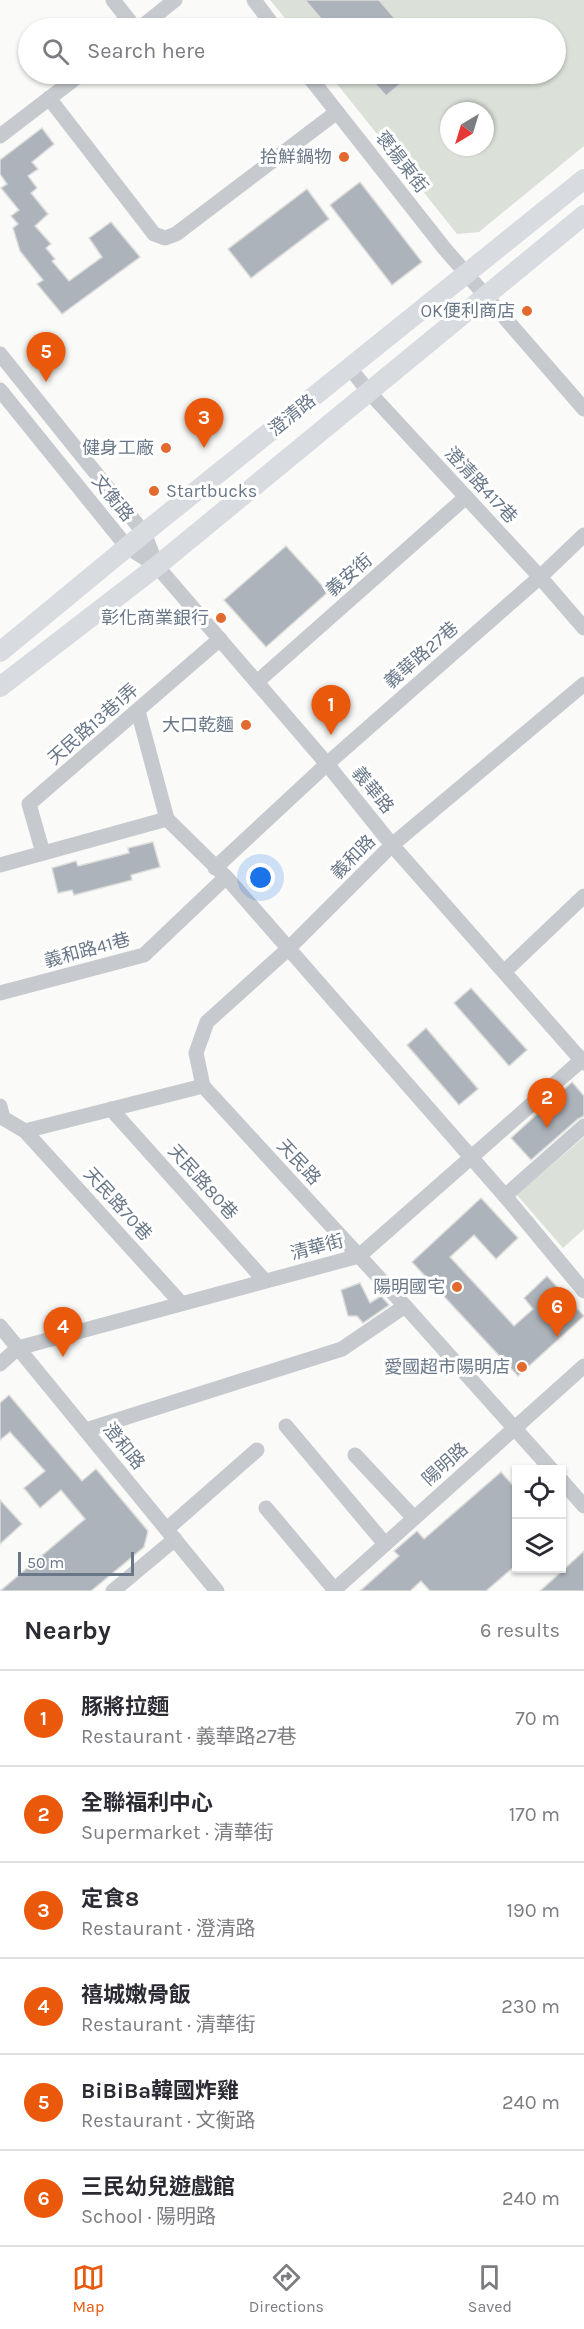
<!DOCTYPE html>
<html lang="en">
<head>
<meta charset="utf-8">
<style>
  :root { --surface:#fff; --page:#f7f7f7; --text:#2b2b33; --muted:#7c7c81; --line:#e1e1e2; --accent:#ea580c }
  body { margin:0; font-family:Karla,"Noto Sans TC",sans-serif; background:var(--page); color:var(--text) }
  .controls { position:absolute; right:18px; bottom:18px; display:grid; overflow:hidden; border-radius:0px; box-shadow:0 2px 4px #0004 }
  .controls button { width:54px; height:54px; display:grid; place-items:center; padding:0; border:0; border-bottom:2px solid var(--line); background:var(--surface); color:var(--text); font:30px sans-serif }
  .compass { position:absolute; left:440px; top:102px; width:54px; height:54px; border-radius:50%; background:var(--surface); box-shadow:0 2px 4px #0004; rotate:218deg }
  .scale { position:absolute; left:18px; bottom:15px; width:116px; box-sizing:border-box; padding-left:6px; border:3px solid #697788; border-top:0; font-size:16px; line-height:21px; white-space:nowrap; color:#697788; -webkit-text-stroke:4px #fff; paint-order:stroke }
  .you { position:absolute; left:261px; top:878px; width:21px; height:21px; margin:-15px; border:4px solid #fff; border-radius:50%; background:#1a73e8; box-shadow:0 0 0 9px #1a73e833 }
  .badge { display:grid; place-items:center; width:39px; height:39px; border-radius:50%; background:var(--accent); color:#fff; font-size:20px; font-weight:700 }
  .pin { position:absolute; translate:-50% -50px; filter:drop-shadow(0 2px 3px #0008) }
  .pin::after { content:''; position:absolute; top:32px; width:21px; height:18px; background:inherit; clip-path:polygon(0 0,100% 0,50% 100%) }
  .list { margin:0; padding:0; list-style:none }
  h2 { display:flex; justify-content:space-between; align-items:center; height:78px; margin:0; padding:0 24px; font-size:26px }
  h2 small { font-size:20px; font-weight:400; color:var(--muted) }
  .list li { display:grid; grid-template-columns:39px 1fr auto; gap:18px; align-items:center; box-sizing:border-box; height:96px; padding:0 24px; border-top:2px solid var(--line) }
  .list b { display:block; font-size:22px; white-space:nowrap }
  .list p { margin:0; font-size:20px; white-space:nowrap; color:var(--muted) }
  .list em { font-size:20px; font-style:normal; color:var(--muted) }
  .icon { flex:none; width:33px; height:33px; fill:none; stroke:currentColor; stroke-width:2; stroke-linecap:round; stroke-linejoin:round }
  .map { position:relative; flex:none; width:584px; height:1591px; overflow:hidden }
  .search { position:absolute; background:var(--surface); box-shadow:0 2px 4px #0004; left:18px; right:18px; top:18px; height:66px; display:flex; align-items:center; gap:15px; box-sizing:border-box; padding:0 21px; border-radius:33px; color:var(--muted); font-size:22px }
  .sheet { height:654px; background:var(--surface) }
  nav { display:flex; justify-content:space-around; align-items:center; box-sizing:border-box; height:84px; border-top:2px solid var(--line); background:var(--surface); font-size:16px; color:var(--muted) }
  nav a { display:grid; justify-items:center; gap:3px }
  nav .on { color:var(--accent) }
  .map>svg:first-child { display:block }
  .green { fill:#dbe1d9; fill-rule:evenodd }
  .building { fill:#acb3ba; stroke:#dcdcda; stroke-width:1.5 }
  .lines { fill:none; stroke-linecap:round; stroke-linejoin:round }
  .minor { stroke:#c6c9cd; stroke-width:15 }
  .major { stroke:#d8dce0; stroke-width:20 }
  .poi-dot { fill:#e26a2f; stroke:#fff; stroke-width:2 }
  .labels { text-anchor:middle; dominant-baseline:central; stroke-width:6; stroke-linejoin:round; paint-order:stroke }
  .poi-label { font-size:18px; fill:#697788; stroke:#fff; text-anchor:end }
  .street-label { font-size:18px; fill:#697788; stroke:#fff }
</style>
</head>
<body>
<div class="map">
<svg width="584" height="1591" viewBox="0 0 584 1591">
  <rect width="100%" height="100%" fill="#fafaf8"/>
  <g class="green">
    <path d="M270 0H584V146L479 232 457 234 329 74H556V28H293ZM449 111H485V147H449Z"/>
    <polygon points="584,1137 584,1229 563,1248 517,1195"/>
  </g>
  <g class="building">
    <polygon points="305,0 379,0 403,28 329,28"/>
    <polygon points="367,74 412,74 386,96"/>
    <polygon points="42,128 54,144 32,162 38,169 28,176 37,188 31,193 48,214 35,226 51,244 46,248 55,259 52,261 69,281 102,257 89,238 111,222 140,257 62,314 37,284 43,280 20,251 13,228 18,224 11,216 19,210 1,188 7,184 0,174 0,160"/>
    <polygon points="360,182 422,262 392,285 330,205"/>
    <polygon points="307,189 329,219 251,278 228,249"/>
    <polygon points="286,546 328,592 266,647 224,600"/>
    <polygon points="153,842 160,867 131,875 132,880 74,895 72,890 58,893 52,868 76,861 78,866 129,853 128,848"/>
    <polygon points="471,988 527,1050 509,1066 454,1003"/>
    <polygon points="426,1028 478,1089 459,1105 407,1045"/>
    <polygon points="572,1082 584,1096 584,1116 578,1119 531,1160 511,1138"/>
    <polygon points="481,1198 518,1238 496,1259 474,1235 450,1257 514,1326 533,1309 524,1298 547,1276 584,1316 518,1376 412,1262"/>
    <polygon points="360,1283 370,1303 381,1296 389,1305 363,1323 357,1316 348,1316 341,1290"/>
    <polygon points="9,1395 82,1481 96,1469 148,1531 144,1547 91,1591 0,1591 85,1519 61,1490 40,1508 24,1488 45,1471 10,1432 0,1440 0,1403"/>
    <polygon points="501,1472 516,1489 516,1565 486,1591 430,1591 421,1581 410,1591 360,1591 399,1556 394,1551 417,1531 424,1539"/>
    <polygon points="0,1500 22,1524 0,1544"/>
    <polygon points="584,1551 584,1591 540,1591"/>
  </g>
  <g class="lines">
    <g class="minor">
      <polyline points="113,0 135,28"/>
      <polyline points="254,0 275,28"/>
      <polyline points="140,28 175,0"/>
      <polyline points="307,74 444,248 584,409"/>
      <polyline points="49,98 154,234 165,238 176,234 337,112"/>
      <polyline points="0,136 81,74"/>
      <polyline points="0,354 144,533 157,566 162,572 327,764 392,845 584,1063"/>
      <polyline points="350,368 368,391 540,577 584,628"/>
      <polyline points="0,390 127,547 157,566"/>
      <polyline points="257,682 466,497"/>
      <polyline points="138,711 167,819 226,877 505,1196 584,1291"/>
      <polyline points="43,853 29,804 220,639"/>
      <polyline points="0,865 167,819"/>
      <polyline points="215,868 327,764 540,577 584,535"/>
      <polyline points="505,971 584,896"/>
      <polyline points="0,993 144,955 226,877"/>
      <polyline points="203,1086 196,1053 207,1022 288,949 392,845 584,684"/>
      <polyline points="0,1106 3,1118 25,1131 203,1086 405,1306 552,1470"/>
      <polyline points="111,1109 265,1281"/>
      <polyline points="25,1131 181,1303"/>
      <polyline points="505,1196 584,1126"/>
      <polyline points="0,1326 217,1591"/>
      <polyline points="0,1364 18,1348 359,1256 584,1058"/>
      <polyline points="286,1426 385,1544"/>
      <polyline points="86,1430 342,1349 405,1306"/>
      <polyline points="355,1455 414,1518"/>
      <polyline points="562,1481 584,1506"/>
      <polyline points="266,1508 334,1589"/>
      <polyline points="167,1529 257,1450"/>
      <polyline points="113,1591 175,1539"/>
      <polyline points="333,1591 584,1366"/>
    </g>
    <g class="major">
      <polyline points="0,652 144,533 584,179"/>
      <polyline points="0,687 157,566 584,215"/>
    </g>
  </g>
  <g class="poi-dot">
    <circle cx="344" cy="157" r="6"/>
    <circle cx="527" cy="311" r="6"/>
    <circle cx="166" cy="448" r="6"/>
    <circle cx="154" cy="491" r="6"/>
    <circle cx="221" cy="618" r="6"/>
    <circle cx="246" cy="725" r="6"/>
    <circle cx="457" cy="1287" r="6"/>
    <circle cx="522" cy="1367" r="6"/>
  </g>
  <g class="labels">
    <g class="poi-label">
      <text x="332" y="157">拾鮮鍋物</text>
      <text x="515" y="311">OK便利商店</text>
      <text x="154" y="448">健身工廠</text>
      <text x="166" y="491" text-anchor="start">Startbucks</text>
      <text x="209" y="618">彰化商業銀行</text>
      <text x="234" y="725">大口乾麵</text>
      <text x="445" y="1287">陽明國宅</text>
      <text x="510" y="1367">愛國超市陽明店</text>
    </g>
    <g class="street-label">
      <text transform="translate(402 162) rotate(52)">褒揚東街</text>
      <text transform="translate(292 415) rotate(-39)">澄清路</text>
      <text transform="translate(481 485) rotate(47)">澄清路417巷</text>
      <text transform="translate(113 498) rotate(51)">文衡路</text>
      <text transform="translate(349 575) rotate(-41)">義安街</text>
      <text transform="translate(421 655) rotate(-41)">義華路27巷</text>
      <text transform="translate(93 724) rotate(-41)">天民路13巷1弄</text>
      <text transform="translate(373 790) rotate(51)">義華路</text>
      <text transform="translate(353 857) rotate(-45)">義和路</text>
      <text transform="translate(87 950) rotate(-15)">義和路41巷</text>
      <text transform="translate(299 1162) rotate(47)">天民路</text>
      <text transform="translate(203 1182) rotate(48)">天民路80巷</text>
      <text transform="translate(118 1204) rotate(48)">天民路70巷</text>
      <text transform="translate(317 1247) rotate(-15)">清華街</text>
      <text transform="translate(124 1446) rotate(51)">澄和路</text>
      <text transform="translate(445 1464) rotate(-42)">陽明路</text>
    </g>
  </g>
</svg>
<div class="controls">
<button><svg class="icon" aria-label="locate" viewBox="0 0 24 24"><circle cx="12" cy="12" r="6"/><path d="M12 2v4M12 18v4M2 12h4M18 12h4"/></svg></button>
<button><svg class="icon" aria-label="layers" viewBox="0 0 24 24"><path d="M12 4l9 5-9 5-9-5zM3 14l9 5 9-5"/></svg></button>
</div>
<svg class="compass" viewBox="-18 -18 36 36"><path d="M0-13l5 13h-10z" fill="#e53935"/><path d="M0 13l5-13h-10z" fill="#7c7c81"/></svg>
<div class="scale">50 m</div>
<div class="you"></div>
<div class="pin badge" style="left:331px;top:735px">1</div>
<div class="pin badge" style="left:547px;top:1128px">2</div>
<div class="pin badge" style="left:204px;top:448px">3</div>
<div class="pin badge" style="left:63px;top:1357px">4</div>
<div class="pin badge" style="left:46px;top:382px">5</div>
<div class="pin badge" style="left:557px;top:1337px">6</div>
<div class="search"><svg class="icon" aria-label="search" viewBox="0 0 24 24"><circle cx="10" cy="10" r="6"/><path d="M15 15l6 6"/></svg>Search here</div>
</div>
<section class="sheet">
<h2>Nearby<small>6 results</small></h2>
<ul class="list">
<li><span class="badge">1</span><div><b>豚將拉麵</b><p>Restaurant · 義華路27巷</p></div><em>70 m</em></li>
<li><span class="badge">2</span><div><b>全聯福利中心</b><p>Supermarket · 清華街</p></div><em>170 m</em></li>
<li><span class="badge">3</span><div><b>定食8</b><p>Restaurant · 澄清路</p></div><em>190 m</em></li>
<li><span class="badge">4</span><div><b>禧城嫩骨飯</b><p>Restaurant · 清華街</p></div><em>230 m</em></li>
<li><span class="badge">5</span><div><b>BiBiBa韓國炸雞</b><p>Restaurant · 文衡路</p></div><em>240 m</em></li>
<li><span class="badge">6</span><div><b>三民幼兒遊戲館</b><p>School · 陽明路</p></div><em>240 m</em></li>
</ul>
</section>
<nav>
<a class="on"><svg class="icon" aria-label="map" viewBox="0 0 24 24"><path d="M3 6l6-2 6 2 6-2v14l-6 2-6-2-6 2zM9 4v14M15 6v14"/></svg>Map</a>
<a><svg class="icon" aria-label="directions" viewBox="0 0 24 24"><path d="M12 3l9 9-9 9-9-9zM9 14v-3h6M13 9l2 2-2 2"/></svg>Directions</a>
<a><svg class="icon" aria-label="saved" viewBox="0 0 24 24"><path d="M7 4h10v16l-5-4-5 4z"/></svg>Saved</a>
</nav>
</body>
</html>
